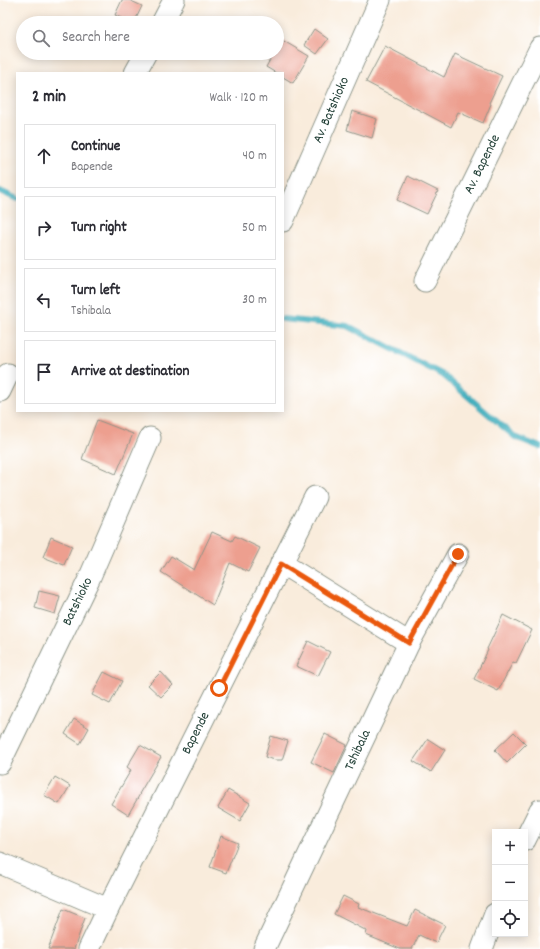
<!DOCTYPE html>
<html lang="en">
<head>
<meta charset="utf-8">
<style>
  :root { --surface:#fff; --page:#f7f7f7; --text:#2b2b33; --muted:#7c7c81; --line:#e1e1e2 }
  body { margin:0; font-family:Dekko,sans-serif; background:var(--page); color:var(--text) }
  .controls { position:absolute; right:12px; bottom:12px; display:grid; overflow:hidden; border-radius:0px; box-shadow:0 2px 10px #0003 }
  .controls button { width:36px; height:36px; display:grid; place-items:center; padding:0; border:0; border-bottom:1px solid var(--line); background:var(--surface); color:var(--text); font:20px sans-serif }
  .stop { position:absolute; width:12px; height:12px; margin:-9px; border:3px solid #ea580c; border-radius:50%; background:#fff }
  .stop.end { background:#ea580c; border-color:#fff; box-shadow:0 1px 4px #0008 }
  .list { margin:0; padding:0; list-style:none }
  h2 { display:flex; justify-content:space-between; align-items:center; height:52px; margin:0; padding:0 16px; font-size:17px }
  h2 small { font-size:13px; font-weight:400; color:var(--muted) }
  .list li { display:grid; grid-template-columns:26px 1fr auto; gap:12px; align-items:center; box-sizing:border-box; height:64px; margin:0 8px 8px; padding:0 8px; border:1px solid var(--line); border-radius:0px }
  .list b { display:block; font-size:15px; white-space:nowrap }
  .list p { margin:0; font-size:13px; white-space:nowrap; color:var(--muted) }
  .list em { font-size:13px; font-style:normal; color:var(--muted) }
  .icon { flex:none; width:22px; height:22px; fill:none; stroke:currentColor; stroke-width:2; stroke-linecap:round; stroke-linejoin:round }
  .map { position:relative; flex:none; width:540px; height:949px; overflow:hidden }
  .search { position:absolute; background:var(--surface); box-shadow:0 2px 10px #0003; left:16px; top:16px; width:268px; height:44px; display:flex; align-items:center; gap:10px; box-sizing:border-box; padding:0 14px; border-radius:22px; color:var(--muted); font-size:15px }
  .panel { position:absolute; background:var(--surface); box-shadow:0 2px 10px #0003; left:16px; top:72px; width:268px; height:340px; border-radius:0px }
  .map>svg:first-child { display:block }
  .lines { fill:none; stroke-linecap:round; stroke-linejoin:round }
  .stream { stroke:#3fadbc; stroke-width:6 }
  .building { fill:#ed9f8f }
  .street-casing { stroke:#8c9488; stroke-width:23 }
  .street { stroke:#fff; stroke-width:21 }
  .route { stroke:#ea580c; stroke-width:5 }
  .labels { text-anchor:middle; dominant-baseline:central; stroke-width:4; stroke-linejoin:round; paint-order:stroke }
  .street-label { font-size:14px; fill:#1f3d34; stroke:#fff }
</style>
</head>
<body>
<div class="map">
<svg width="540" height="949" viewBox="0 0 540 949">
  <rect width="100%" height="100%" fill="#fff"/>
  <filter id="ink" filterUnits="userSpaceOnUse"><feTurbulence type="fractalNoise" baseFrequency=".025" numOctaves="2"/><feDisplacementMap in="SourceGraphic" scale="8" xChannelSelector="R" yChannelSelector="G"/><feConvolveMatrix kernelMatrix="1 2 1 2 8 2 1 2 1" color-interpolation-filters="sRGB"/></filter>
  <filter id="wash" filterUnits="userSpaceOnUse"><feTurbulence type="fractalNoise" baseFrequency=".012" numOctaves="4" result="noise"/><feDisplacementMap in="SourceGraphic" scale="16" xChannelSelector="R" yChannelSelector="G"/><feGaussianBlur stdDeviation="0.9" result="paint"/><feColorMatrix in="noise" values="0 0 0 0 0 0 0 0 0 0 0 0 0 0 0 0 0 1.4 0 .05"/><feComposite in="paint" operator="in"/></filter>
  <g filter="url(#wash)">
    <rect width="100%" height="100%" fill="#f9ecdc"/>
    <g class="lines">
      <g class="stream">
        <polyline points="0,191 17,199"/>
        <polyline points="283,319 348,326 443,375 515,437 540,447"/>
      </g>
    </g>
    <g id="blocks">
      <g class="building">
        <polygon points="122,0 129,0 142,6 134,23 131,23 115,15"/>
        <polygon points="314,29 328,39 317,54 304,45"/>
        <polygon points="282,40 309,56 293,83 283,77 283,73 276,73 266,67 274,53 277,53 277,49"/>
        <polygon points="385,46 444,77 455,54 502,76 489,103 491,104 483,123 458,112 451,127 366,82"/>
        <polygon points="352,111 377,119 372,138 347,130"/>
        <polygon points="408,176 438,191 427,214 397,200"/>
        <polygon points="97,420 133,434 116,474 82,459"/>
        <polygon points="212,532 232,541 235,536 260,548 248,572 230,563 213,605 161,572 171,556 194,570"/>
        <polygon points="51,537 72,546 64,565 43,557"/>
        <polygon points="39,591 60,596 55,614 35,608"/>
        <polygon points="503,615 532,630 516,663 513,662 498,691 474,679 488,650 487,649"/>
        <polygon points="308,641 330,652 318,676 296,666"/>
        <polygon points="104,672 122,681 110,704 92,695"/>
        <polygon points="161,672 173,685 161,697 148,685"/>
        <polygon points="74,719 89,728 80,744 65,734"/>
        <polygon points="514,732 526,744 507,763 495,750"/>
        <polygon points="325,734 347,745 334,773 311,762"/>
        <polygon points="271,736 288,741 282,760 275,760 265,757"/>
        <polygon points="428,739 445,750 431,772 413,761"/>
        <polygon points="140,745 161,757 139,794 140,794 128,815 111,804 131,770 127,767"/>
        <polygon points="55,777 70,786 59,804 44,795"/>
        <polygon points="228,790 250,803 240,821 218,808"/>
        <polygon points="221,836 238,843 226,873 210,867"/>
        <polygon points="343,896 359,904 358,907 407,926 415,910 445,925 436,943 419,935 412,949 400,949 366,935 367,931 334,914"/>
        <polygon points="63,909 85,918 74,949 48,949"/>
      </g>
    </g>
  </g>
  <g filter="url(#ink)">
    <use href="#blocks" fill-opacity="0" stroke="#8c9488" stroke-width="1"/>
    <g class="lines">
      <g class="street-casing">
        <g id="street">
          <polyline points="162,23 174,0"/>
          <polyline points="135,73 146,53"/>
          <path id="s1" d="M283 221 380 0"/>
          <path id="s2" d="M425 281 540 48"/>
          <polyline points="0,391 8,374"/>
          <polyline points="281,563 409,643"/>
          <path id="s3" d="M0 763 89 579 150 438"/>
          <polyline points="525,840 540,810"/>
          <polyline points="0,863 108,909"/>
          <path id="s4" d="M89 949 108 909 315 497"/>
          <path id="s5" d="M264 949 409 643 458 554"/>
          <polyline points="482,949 495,914"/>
        </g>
      </g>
      <use href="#street" class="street"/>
    </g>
  </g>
  <g class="lines" filter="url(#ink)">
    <polyline class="route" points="219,688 281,564 409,643 458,554"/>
  </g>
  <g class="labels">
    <g class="street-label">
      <text stroke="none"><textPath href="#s1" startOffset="121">Av. Batshioko</textPath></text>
      <text stroke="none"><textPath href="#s2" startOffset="130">Av. Bapende</textPath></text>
      <text stroke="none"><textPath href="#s3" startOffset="179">Batshioko</textPath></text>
      <text stroke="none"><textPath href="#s4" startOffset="241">Bapende</textPath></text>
      <text stroke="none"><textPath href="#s5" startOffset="220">Tshibala</textPath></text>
    </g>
  </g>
</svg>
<div class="controls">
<button>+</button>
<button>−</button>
<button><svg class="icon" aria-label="locate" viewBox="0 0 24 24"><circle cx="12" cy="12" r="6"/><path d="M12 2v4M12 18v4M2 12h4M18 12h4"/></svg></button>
</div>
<div class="stop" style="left:219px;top:688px"></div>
<div class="stop end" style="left:458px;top:554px"></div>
<div class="search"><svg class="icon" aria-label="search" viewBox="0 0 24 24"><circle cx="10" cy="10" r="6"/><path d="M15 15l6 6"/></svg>Search here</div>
<section class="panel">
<h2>2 min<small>Walk · 120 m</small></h2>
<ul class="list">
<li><svg class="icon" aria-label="ahead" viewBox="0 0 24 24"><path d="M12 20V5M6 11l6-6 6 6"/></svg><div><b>Continue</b><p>Bapende</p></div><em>40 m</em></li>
<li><svg class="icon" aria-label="right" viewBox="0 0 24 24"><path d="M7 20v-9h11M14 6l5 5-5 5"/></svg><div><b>Turn right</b></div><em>50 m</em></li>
<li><svg class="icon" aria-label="left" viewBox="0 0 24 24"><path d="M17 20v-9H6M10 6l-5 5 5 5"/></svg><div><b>Turn left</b><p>Tshibala</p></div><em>30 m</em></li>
<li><svg class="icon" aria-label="arrive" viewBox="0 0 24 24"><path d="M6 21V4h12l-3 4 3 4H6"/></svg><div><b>Arrive at destination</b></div></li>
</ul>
</section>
</div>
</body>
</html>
